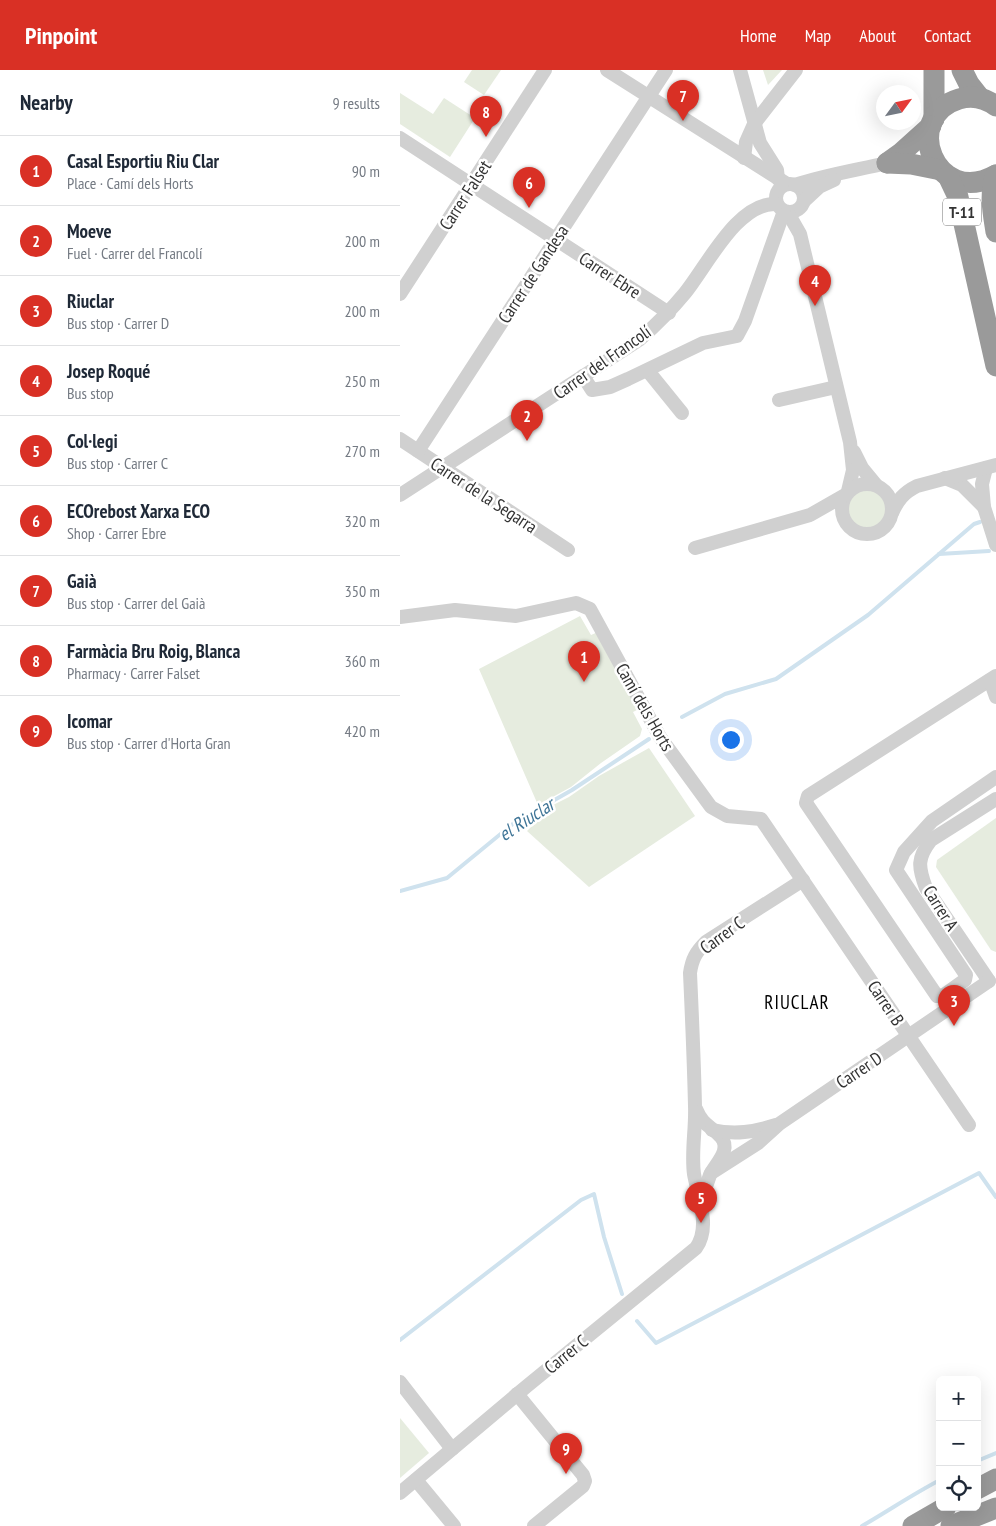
<!DOCTYPE html>
<html lang="en">
<head>
<meta charset="utf-8">
<style>
  :root { --surface:#fff; --page:#f2f2f3; --text:#1f2937; --muted:#747a83; --line:#e0e1e3; --accent:#d93025 }
  body { margin:0; font-family:"PT Sans Narrow",sans-serif; background:var(--page); color:var(--text) }
  .controls { position:absolute; right:15px; bottom:15px; display:grid; overflow:hidden; border-radius:8px; box-shadow:0 5px 20px #0002 }
  .controls button { width:45px; height:45px; display:grid; place-items:center; padding:0; border:0; border-bottom:1px solid var(--line); background:var(--surface); color:var(--text); font:25px sans-serif }
  .compass { position:absolute; left:476px; top:15px; width:45px; height:45px; border-radius:50%; background:var(--surface); box-shadow:0 5px 20px #0002; rotate:57deg }
  .you { position:absolute; left:330px; top:669px; width:18px; height:18px; margin:-12px; border:4px solid #fff; border-radius:50%; background:#1a73e8; box-shadow:0 0 0 8px #1a73e833 }
  .badge { display:grid; place-items:center; width:32px; height:32px; border-radius:50%; background:var(--accent); color:#fff; font-size:16px; font-weight:700 }
  .pin { position:absolute; translate:-50% -41px; filter:drop-shadow(0 1px 2px #0008) }
  .pin::after { content:''; position:absolute; top:26px; width:18px; height:15px; background:inherit; clip-path:polygon(0 0,100% 0,50% 100%) }
  .list { margin:0; padding:0; list-style:none }
  h2 { display:flex; justify-content:space-between; align-items:center; height:65px; margin:0; padding:0 20px; font-size:21px }
  h2 small { font-size:16px; font-weight:400; color:var(--muted) }
  .list li { display:grid; grid-template-columns:32px 1fr auto; gap:15px; align-items:center; box-sizing:border-box; height:70px; padding:0 20px; border-top:1px solid var(--line) }
  .list b { display:block; font-size:19px; white-space:nowrap }
  .list p { margin:0; font-size:16px; white-space:nowrap; color:var(--muted) }
  .list em { font-size:16px; font-style:normal; color:var(--muted) }
  .icon { flex:none; width:28px; height:28px; fill:none; stroke:currentColor; stroke-width:2; stroke-linecap:round; stroke-linejoin:round }
  .map { position:relative; flex:none; width:596px; height:1456px; overflow:hidden }
  header { display:flex; align-items:center; gap:30px; box-sizing:border-box; height:70px; padding:0 25px; background:var(--accent); color:#fff }
  header strong { font-size:24px }
  nav { display:flex; gap:28px; margin-inline-start:auto; font-size:18px }
  main { display:flex }
  aside { flex:1; background:var(--surface) }
  .map>svg:first-child { display:block }
  .green { fill:#e6ecdf }
  .lines { fill:none; stroke-linecap:round; stroke-linejoin:round }
  .stream { stroke:#cfe2ee; stroke-width:4 }
  .minor { stroke:#d0d0d0; stroke-width:14 }
  .highway { stroke:#9a9a9a; stroke-width:21 }
  .labels { text-anchor:middle; dominant-baseline:central; stroke-width:5; stroke-linejoin:round; paint-order:stroke }
  .shield { fill:#fff; stroke:#707070; stroke-width:1 }
  .shield-label { font-size:16px; font-weight:bold; fill:#333 }
  .street-label { font-size:18px; fill:#333; stroke:#fff }
  .water-label { font-size:19px; font-style:italic; fill:#3f7597; stroke:#fff }
  .neighbourhood-label { font-size:19px; letter-spacing:1px; fill:#000; stroke:#fff }
</style>
</head>
<body>
<header>
<strong>Pinpoint</strong>
<nav><a>Home</a><a>Map</a><a>About</a><a>Contact</a></nav>
</header>
<main>
<aside>
<h2>Nearby<small>9 results</small></h2>
<ul class="list">
<li><span class="badge">1</span><div><b>Casal Esportiu Riu Clar</b><p>Place · Camí dels Horts</p></div><em>90 m</em></li>
<li><span class="badge">2</span><div><b>Moeve</b><p>Fuel · Carrer del Francolí</p></div><em>200 m</em></li>
<li><span class="badge">3</span><div><b>Riuclar</b><p>Bus stop · Carrer D</p></div><em>200 m</em></li>
<li><span class="badge">4</span><div><b>Josep Roqué</b><p>Bus stop</p></div><em>250 m</em></li>
<li><span class="badge">5</span><div><b>Col·legi</b><p>Bus stop · Carrer C</p></div><em>270 m</em></li>
<li><span class="badge">6</span><div><b>ECOrebost Xarxa ECO</b><p>Shop · Carrer Ebre</p></div><em>320 m</em></li>
<li><span class="badge">7</span><div><b>Gaià</b><p>Bus stop · Carrer del Gaià</p></div><em>350 m</em></li>
<li><span class="badge">8</span><div><b>Farmàcia Bru Roig, Blanca</b><p>Pharmacy · Carrer Falset</p></div><em>360 m</em></li>
<li><span class="badge">9</span><div><b>Icomar</b><p>Bus stop · Carrer d'Horta Gran</p></div><em>420 m</em></li>
</ul>
</aside>
<div class="map">
<svg width="596" height="1456" viewBox="0 0 596 1456">
  <rect width="100%" height="100%" fill="#fff"/>
  <g class="green">
    <polygon points="72,0 101,0 84,25 64,12"/>
    <polygon points="363,0 382,0 368,15"/>
    <polygon points="0,23 33,44 44,28 75,48 50,87 0,54"/>
    <circle cx="467" cy="439" r="19"/>
    <polygon points="180,546 191,565 198,562 239,639 233,642 242,659 240,666 201,693 171,717 138,735 79,599"/>
    <polygon points="249,678 295,746 189,817 127,761 138,750 145,739 169,727 199,706"/>
    <polygon points="596,748 596,882 591,880 536,797 537,790"/>
    <polygon points="0,1348 29,1383 0,1408"/>
  </g>
  <g class="lines">
    <g class="stream">
      <polyline points="539,484 589,481"/>
      <polyline points="282,647 325,624 376,609 468,545 574,454 580,452"/>
      <polyline points="0,821 47,808 114,753 172,720 249,669"/>
      <polyline points="237,1251 256,1273 579,1103 596,1127"/>
      <polyline points="0,1270 181,1130 194,1124 204,1167 222,1224"/>
      <polyline points="577,1391 596,1383"/>
      <path d="M462 1456C488 1441 513 1424 540 1410"/>
    </g>
    <g class="minor">
      <polyline points="207,0 387,114"/>
      <polyline points="340,0 360,73 377,100 378,109"/>
      <polyline points="0,68 269,243"/>
      <polyline points="344,88 346,72 354,54 396,0"/>
      <circle cx="390" cy="128" r="14"/>
      <path d="M395 115C425 105 457 100 487 93"/>
      <polyline points="405,130 419,117 434,110"/>
      <polyline points="388,143 400,164 450,372 453,400 448,421"/>
      <polyline points="0,224 145,0"/>
      <polyline points="248,301 282,343"/>
      <polyline points="183,306 192,320 210,317 228,309 303,273 337,266 345,251 384,141"/>
      <polyline points="379,330 436,317"/>
      <polyline points="0,369 168,480"/>
      <polyline points="18,381 266,0"/>
      <polyline points="454,382 462,398 476,415"/>
      <polyline points="586,398 582,414 584,437 596,475"/>
      <polyline points="545,408 562,415 584,437"/>
      <circle cx="467" cy="439" r="25"/>
      <path d="M0 425 239 270C256 255 271 240 285 223 307 196 338 131 377 134"/>
      <path d="M492 443C498 430 503 423 517 416L596 395"/>
      <polyline points="295,478 410,445 445,425"/>
      <polyline points="0,547 55,540 116,546 176,533 190,539 260,667 311,737 327,746 361,749 569,1055"/>
      <polyline points="596,606 408,726 406,733 537,926 544,925 565,910 566,905 496,800 504,782 532,751 596,707"/>
      <polyline points="590,610 596,627"/>
      <path d="M589 911 526 818C518 797 517 788 531 770L596 729"/>
      <path d="M296 1039C303 1056 310 1055 321 1067 332 1080 315 1094 310 1105 307 1114 304 1122 301 1131"/>
      <path d="M312 1060C335 1065 354 1062 376 1055"/>
      <polyline points="311,1103 358,1073 379,1054 589,911"/>
      <polyline points="0,1312 52,1379"/>
      <polyline points="117,1324 183,1405 185,1411 183,1416 134,1456"/>
      <polyline points="16,1410 54,1456"/>
      <path d="M0 1423 127 1316 296 1178C311 1157 298 1127 294 1104 291 1082 296 1058 295 1036 294 992 292 947 290 903 292 889 296 882 306 872L403 810"/>
    </g>
    <g class="highway">
      <polyline points="534,0 534,49"/>
      <polyline points="562,0 569,14 580,28"/>
      <path d="M596 36C585 28 572 25 559 29 500 47 535 139 596 105"/>
      <polyline points="487,93 501,83 531,56"/>
      <polyline points="487,93 511,94 541,100"/>
      <path d="M596 105C589 124 593 142 596 162"/>
      <polyline points="548,106 558,127 596,296"/>
      <polyline points="577,1419 596,1409"/>
      <polyline points="513,1456 546,1437"/>
      <polyline points="551,1456 596,1438"/>
    </g>
  </g>
  <g class="labels">
    <rect class="shield" x="543" y="128.5" width="38" height="27" rx="4"/>
    <g class="shield-label">
      <text x="562" y="142">T-11</text>
    </g>
    <g class="street-label">
      <text transform="translate(65 125) rotate(-57)">Carrer Falset</text>
      <text transform="translate(133 204) rotate(-57)">Carrer de Gandesa</text>
      <text transform="translate(210 205) rotate(33)">Carrer Ebre</text>
      <text transform="translate(202 292) rotate(-35)">Carrer del Francolí</text>
      <text transform="translate(84 425) rotate(33)">Carrer de la Segarra</text>
      <text transform="translate(245 637) rotate(60)">Camí dels Horts</text>
      <text transform="translate(541 838) rotate(58)">Carrer A</text>
      <text transform="translate(322 865) rotate(-36)">Carrer C</text>
      <text transform="translate(486 933) rotate(56)">Carrer B</text>
      <text transform="translate(459 1000) rotate(-34)">Carrer D</text>
      <text transform="translate(166 1284) rotate(-39)">Carrer C</text>
    </g>
    <g class="water-label">
      <text transform="translate(126 749) rotate(-33)">el Riuclar</text>
    </g>
    <g class="neighbourhood-label">
      <text x="397" y="932">RIUCLAR</text>
    </g>
  </g>
</svg>
<div class="controls">
<button>+</button>
<button>−</button>
<button><svg class="icon" aria-label="locate" viewBox="0 0 24 24"><circle cx="12" cy="12" r="6"/><path d="M12 2v4M12 18v4M2 12h4M18 12h4"/></svg></button>
</div>
<svg class="compass" viewBox="-18 -18 36 36"><path d="M0-13l5 13h-10z" fill="#e53935"/><path d="M0 13l5-13h-10z" fill="#747a83"/></svg>
<div class="you"></div>
<div class="pin badge" style="left:184px;top:612px">1</div>
<div class="pin badge" style="left:127px;top:371px">2</div>
<div class="pin badge" style="left:554px;top:956px">3</div>
<div class="pin badge" style="left:415px;top:236px">4</div>
<div class="pin badge" style="left:301px;top:1153px">5</div>
<div class="pin badge" style="left:129px;top:138px">6</div>
<div class="pin badge" style="left:283px;top:51px">7</div>
<div class="pin badge" style="left:86px;top:67px">8</div>
<div class="pin badge" style="left:166px;top:1404px">9</div>
</div>
</main>
</body>
</html>
